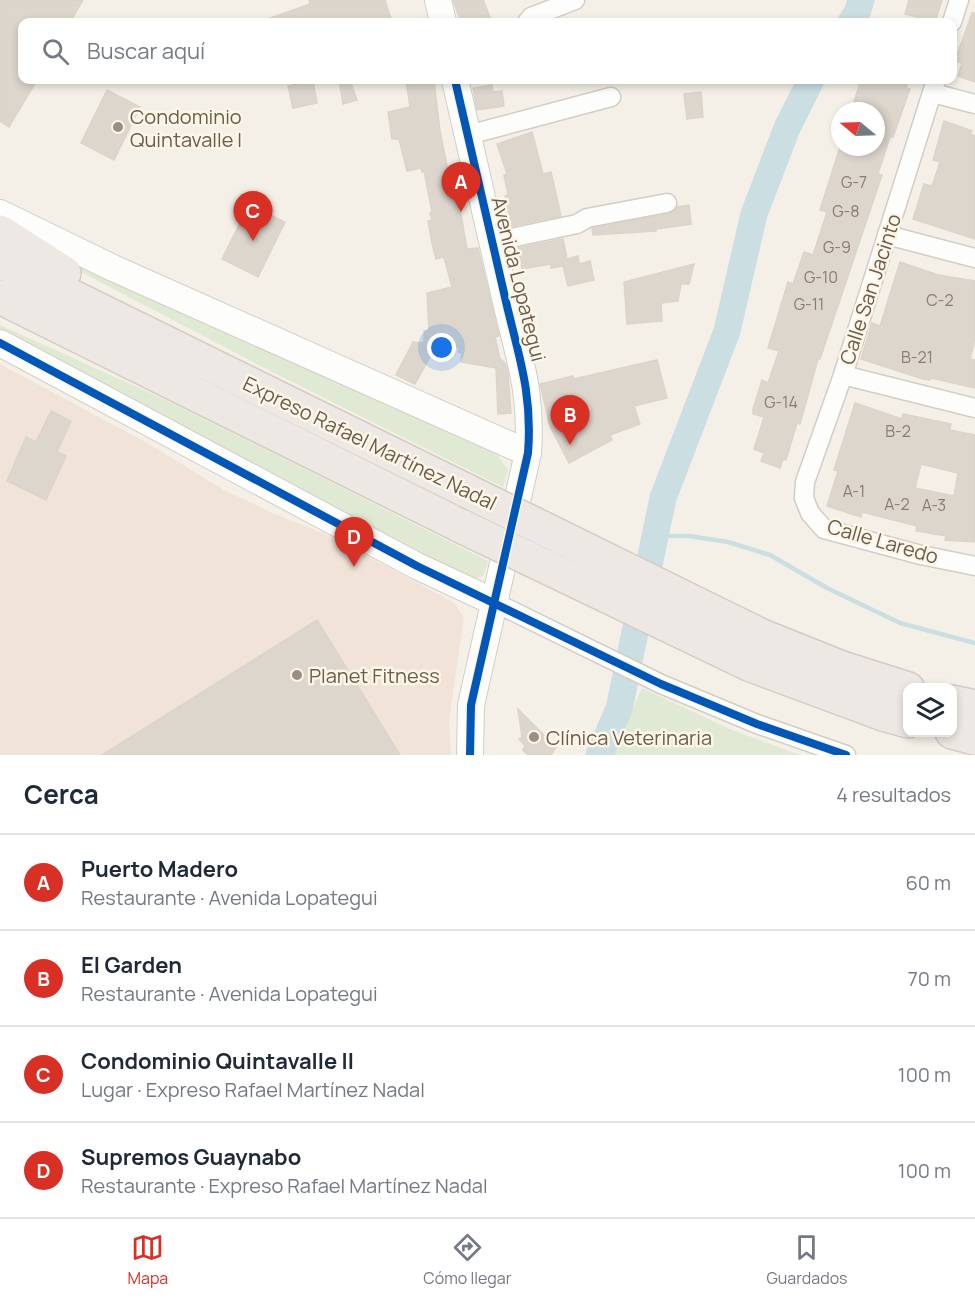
<!DOCTYPE html>
<html lang="es">
<head>
<meta charset="utf-8">
<style>
  :root { --surface:#fff; --page:#f2f2f3; --text:#1f2937; --muted:#747a83; --line:#e0e1e3; --accent:#d93025 }
  body { margin:0; font-family:Manrope,sans-serif; background:var(--page); color:var(--text) }
  .controls { position:absolute; right:18px; bottom:18px; display:grid; overflow:hidden; border-radius:12px; box-shadow:0 3px 9px #0003 }
  .controls button { width:54px; height:54px; display:grid; place-items:center; padding:0; border:0; border-bottom:2px solid var(--line); background:var(--surface); color:var(--text); font:30px sans-serif }
  .compass { position:absolute; left:831px; top:102px; width:54px; height:54px; border-radius:50%; background:var(--surface); box-shadow:0 3px 9px #0003; rotate:289deg }
  .you { position:absolute; left:442px; top:348px; width:21px; height:21px; margin:-15px; border:4px solid #fff; border-radius:50%; background:#1a73e8; box-shadow:0 0 0 9px #1a73e833 }
  .badge { display:grid; place-items:center; width:39px; height:39px; border-radius:50%; background:var(--accent); color:#fff; font-size:20px; font-weight:700 }
  .pin { position:absolute; translate:-50% -50px; filter:drop-shadow(0 2px 3px #0008) }
  .pin::after { content:''; position:absolute; top:32px; width:21px; height:18px; background:inherit; clip-path:polygon(0 0,100% 0,50% 100%) }
  .list { margin:0; padding:0; list-style:none }
  h2 { display:flex; justify-content:space-between; align-items:center; height:78px; margin:0; padding:0 24px; font-size:26px }
  h2 small { font-size:20px; font-weight:400; color:var(--muted) }
  .list li { display:grid; grid-template-columns:39px 1fr auto; gap:18px; align-items:center; box-sizing:border-box; height:96px; padding:0 24px; border-top:2px solid var(--line) }
  .list b { display:block; font-size:22px; white-space:nowrap }
  .list p { margin:0; font-size:20px; white-space:nowrap; color:var(--muted) }
  .list em { font-size:20px; font-style:normal; color:var(--muted) }
  .icon { flex:none; width:33px; height:33px; fill:none; stroke:currentColor; stroke-width:2; stroke-linecap:round; stroke-linejoin:round }
  .map { position:relative; flex:none; width:975px; height:755px; overflow:hidden }
  .search { position:absolute; background:var(--surface); box-shadow:0 3px 9px #0003; left:18px; right:18px; top:18px; height:66px; display:flex; align-items:center; gap:15px; box-sizing:border-box; padding:0 21px; border-radius:12px; color:var(--muted); font-size:22px }
  .sheet { height:462px; background:var(--surface) }
  nav { display:flex; justify-content:space-around; align-items:center; box-sizing:border-box; height:84px; border-top:2px solid var(--line); background:var(--surface); font-size:16px; color:var(--muted) }
  nav a { display:grid; justify-items:center; gap:3px }
  nav .on { color:var(--accent) }
  .map>svg:first-child { display:block }
  .commercial { fill:#f1e3d8 }
  .green { fill:#dfe9d3 }
  .lines { fill:none; stroke-linecap:round; stroke-linejoin:round }
  .stream { stroke:#cbdee1; stroke-width:4.5 }
  .river { stroke:#cbdee1; stroke-width:27 }
  .building { fill:#ddd6cd; stroke:#dcd4ca; stroke-width:1.5; fill-rule:evenodd }
  .street-casing { stroke:#d2cdc6; stroke-width:21 }
  .secondary-casing { stroke:#d3cdc6; stroke-width:28 }
  .highway-casing { stroke:#d3ccc5; stroke-width:36 }
  .street { stroke:#fdfdfb; stroke-width:18 }
  .secondary { stroke:#fdfdfb; stroke-width:26 }
  .highway { stroke:#eee8e4; stroke-width:33 }
  .highway-bridge-casing { stroke:#d3ccc5; stroke-width:36; stroke-linecap:butt }
  .highway-bridge { stroke:#eee8e4; stroke-width:33 }
  .cycleway-casing { stroke:#fcf6e8; stroke-width:11 }
  .cycleway { stroke:#0057b8; stroke-width:8 }
  .poi-dot { fill:#9c8f82; stroke:#fcf6e8; stroke-width:2 }
  .labels { text-anchor:middle; dominant-baseline:central; stroke-width:5; stroke-linejoin:round; paint-order:stroke }
  .number-label { font-size:16px; fill:#8c7c6f }
  .poi-label { font-size:20px; fill:#6d5b4c; stroke:#fcf6e8; text-anchor:start }
  .street-label { font-size:20px; fill:#6d5b4c; stroke:#fcf6e8 }
</style>
</head>
<body>
<div class="map">
<svg width="975" height="755" viewBox="0 0 975 755">
  <rect width="100%" height="100%" fill="#f4f0e7"/>
  <polygon class="commercial" points="0,364 149,444 224,490 270,512 325,534 453,602 464,617 449,721 451,755 0,755"/>
  <g class="green">
    <polygon points="61,252 495,452 508,470 503,487 274,373 58,260"/>
    <polygon points="0,325 170,402 488,561 483,576 469,580 0,334"/>
    <polygon points="642,688 732,730 800,755 612,755"/>
  </g>
  <g class="lines">
    <polyline class="stream" points="656,536 689,536 728,542 770,555 827,588 900,623 975,643"/>
    <g class="river">
      <polyline points="851,22 857,13 861,0"/>
      <polyline points="599,755 619,709 663,498 727,331 754,214 787,128 811,80"/>
    </g>
  </g>
  <g class="building">
    <polygon points="0,0 83,0 70,22 22,22 22,80 37,80 9,127 0,121"/>
    <polygon points="309,0 385,0 392,22 265,22 265,20 310,4"/>
    <polygon points="453,0 483,0 492,22 461,22"/>
    <polygon points="909,0 942,0 935,22 905,14"/>
    <polygon points="972,13 975,13 975,82 958,76 962,63 955,61"/>
    <polygon points="339,80 350,80 357,100 343,104"/>
    <polygon points="406,80 434,80 440,131 450,181 455,180 467,249 478,248 499,336 495,337 500,359 505,363 508,374 511,413 498,414 496,368 461,362 462,353 458,352 459,347 436,346 415,384 396,375 413,342 424,343 424,331 429,331 427,293 452,287 444,257 436,259 432,243 428,221 432,220 430,213 432,212 424,171 422,172 421,168 407,171 399,139 392,139 388,112 410,107"/>
    <polygon points="861,80 909,80 906,88 910,89 893,137 890,137 878,174 882,175 820,359 818,359 800,424 797,423 786,460 783,459 780,468 761,461 764,453 754,449 764,417 753,414 753,409 762,380 768,383 779,351 768,348 788,282 793,284 804,252 813,255 827,212 820,210 840,147 876,147 876,111 851,111"/>
    <polygon points="313,81 317,103 293,108 288,86"/>
    <polygon points="492,85 493,92 502,91 504,106 477,110 473,88"/>
    <polygon points="107,90 140,107 114,160 81,143"/>
    <polygon points="701,92 703,117 687,119 684,94"/>
    <polygon points="944,121 972,131 970,134 975,136 975,239 913,219 924,184 932,186 940,162 933,160"/>
    <polygon points="532,132 543,174 551,172 561,216 511,226 505,196 508,195 504,175 507,174 497,144"/>
    <polygon points="249,205 285,222 258,277 222,259"/>
    <polygon points="689,205 691,224 656,229 656,231 593,235 592,228 669,214 677,207"/>
    <polygon points="563,239 567,259 578,256 579,264 590,261 594,280 568,286 563,266 551,268 551,264 522,269 518,248"/>
    <polygon points="900,262 938,275 975,281 975,339 970,359 975,360 975,388 931,378 930,380 923,379 861,359 872,323 880,326"/>
    <polygon points="694,264 689,284 681,284 678,301 661,303 662,321 627,324 624,282"/>
    <polygon points="657,360 667,398 634,406 640,424 610,435 612,440 569,463 550,426 540,384 573,376 574,379"/>
    <path d="M855 403 902 419 903 414 951 424 950 430 975 435V542L945 540 946 536 916 531 917 526 862 512 861 517 827 506 838 471 834 470ZM921 464 958 473 954 496 915 488Z"/>
    <polygon points="51,411 71,421 57,452 66,456 46,500 7,481 26,437 36,442"/>
    <polygon points="317,620 400,755 102,755"/>
    <polygon points="518,709 556,747 551,755 528,755 523,750 525,746 519,739 522,737"/>
  </g>
  <g class="lines">
    <g class="street-casing">
      <g id="street">
        <polyline points="527,22 531,17 575,0"/>
        <polyline points="952,22 959,0"/>
        <polyline points="936,80 843,375 805,482 804,498 810,513 824,529 921,555 975,566"/>
        <polyline points="933,93 975,104"/>
        <polyline points="468,135 611,97"/>
        <polyline points="887,235 975,258"/>
        <polyline points="492,242 577,224 587,218 667,203"/>
        <polyline points="843,375 975,408"/>
        <polyline points="494,602 661,684 757,724 846,755"/>
      </g>
    </g>
    <g class="secondary-casing">
      <g id="secondary">
        <polyline points="438,0 443,22"/>
        <path d="M455 80C471 151 487 222 504 293 517 352 533 390 528 453L471 705 470 755"/>
        <polyline points="0,213 113,268 528,453"/>
        <polyline points="0,343 417,566 494,602"/>
      </g>
    </g>
    <g class="highway-casing">
      <g id="highway">
        <polyline points="0,232 64,273"/>
        <polyline points="0,261 467,491"/>
        <polyline points="0,297 461,526"/>
        <polyline points="762,636 842,668 908,689"/>
        <polyline points="751,665 883,714 908,721"/>
        <polyline points="952,702 975,707"/>
        <polyline points="952,732 975,738"/>
      </g>
    </g>
    <use href="#street" class="street"/>
    <use href="#secondary" class="secondary"/>
    <use href="#highway" class="highway"/>
    <g class="highway-bridge-casing">
      <g id="highway-bridge">
        <polyline points="467,491 762,636"/>
        <polyline points="461,526 751,665"/>
      </g>
    </g>
    <use href="#highway-bridge" class="highway-bridge"/>
    <g class="cycleway-casing">
      <g id="cycleway">
        <path d="M455 80C471 151 487 222 504 293 517 352 533 390 528 453L471 705 470 755"/>
        <polyline points="0,343 417,566 661,684 757,724 846,755"/>
      </g>
    </g>
    <use href="#cycleway" class="cycleway"/>
  </g>
  <g class="poi-dot">
    <circle cx="118" cy="127" r="6"/>
    <circle cx="297" cy="675" r="6"/>
    <circle cx="534" cy="737" r="6"/>
  </g>
  <g class="labels">
    <g class="number-label">
      <text x="854" y="182">G-7</text>
      <text x="846" y="211">G-8</text>
      <text x="837" y="247">G-9</text>
      <text x="821" y="277">G-10</text>
      <text x="940" y="300">C-2</text>
      <text x="809" y="304">G-11</text>
      <text x="917" y="357">B-21</text>
      <text x="781" y="402">G-14</text>
      <text x="898" y="431">B-2</text>
      <text x="854" y="491">A-1</text>
      <text x="897" y="504">A-2</text>
      <text x="934" y="505">A-3</text>
    </g>
    <g class="poi-label">
      <text x="130" y="116">Condominio<tspan x="130" dy="23">Quintavalle I</tspan></text>
      <text x="309" y="675">Planet Fitness</text>
      <text x="546" y="737">Clínica Veterinaria</text>
    </g>
    <g class="street-label">
      <text transform="translate(519 279) rotate(76)">Avenida Lopategui</text>
      <text transform="translate(870 289) rotate(-72)">Calle San Jacinto</text>
      <text transform="translate(370 443) rotate(26)">Expreso Rafael Martínez Nadal</text>
      <text transform="translate(883 541) rotate(16)">Calle Laredo</text>
    </g>
  </g>
</svg>
<div class="controls">
<button><svg class="icon" aria-label="layers" viewBox="0 0 24 24"><path d="M12 4l9 5-9 5-9-5zM3 14l9 5 9-5"/></svg></button>
</div>
<svg class="compass" viewBox="-18 -18 36 36"><path d="M0-13l5 13h-10z" fill="#e53935"/><path d="M0 13l5-13h-10z" fill="#747a83"/></svg>
<div class="you"></div>
<div class="pin badge" style="left:461px;top:212px">A</div>
<div class="pin badge" style="left:570px;top:445px">B</div>
<div class="pin badge" style="left:253px;top:241px">C</div>
<div class="pin badge" style="left:354px;top:567px">D</div>
<div class="search"><svg class="icon" aria-label="search" viewBox="0 0 24 24"><circle cx="10" cy="10" r="6"/><path d="M15 15l6 6"/></svg>Buscar aquí</div>
</div>
<section class="sheet">
<h2>Cerca<small>4 resultados</small></h2>
<ul class="list">
<li><span class="badge">A</span><div><b>Puerto Madero</b><p>Restaurante · Avenida Lopategui</p></div><em>60 m</em></li>
<li><span class="badge">B</span><div><b>El Garden</b><p>Restaurante · Avenida Lopategui</p></div><em>70 m</em></li>
<li><span class="badge">C</span><div><b>Condominio Quintavalle II</b><p>Lugar · Expreso Rafael Martínez Nadal</p></div><em>100 m</em></li>
<li><span class="badge">D</span><div><b>Supremos Guaynabo</b><p>Restaurante · Expreso Rafael Martínez Nadal</p></div><em>100 m</em></li>
</ul>
</section>
<nav>
<a class="on"><svg class="icon" aria-label="map" viewBox="0 0 24 24"><path d="M3 6l6-2 6 2 6-2v14l-6 2-6-2-6 2zM9 4v14M15 6v14"/></svg>Mapa</a>
<a><svg class="icon" aria-label="directions" viewBox="0 0 24 24"><path d="M12 3l9 9-9 9-9-9zM9 14v-3h6M13 9l2 2-2 2"/></svg>Cómo llegar</a>
<a><svg class="icon" aria-label="saved" viewBox="0 0 24 24"><path d="M7 4h10v16l-5-4-5 4z"/></svg>Guardados</a>
</nav>
</body>
</html>
